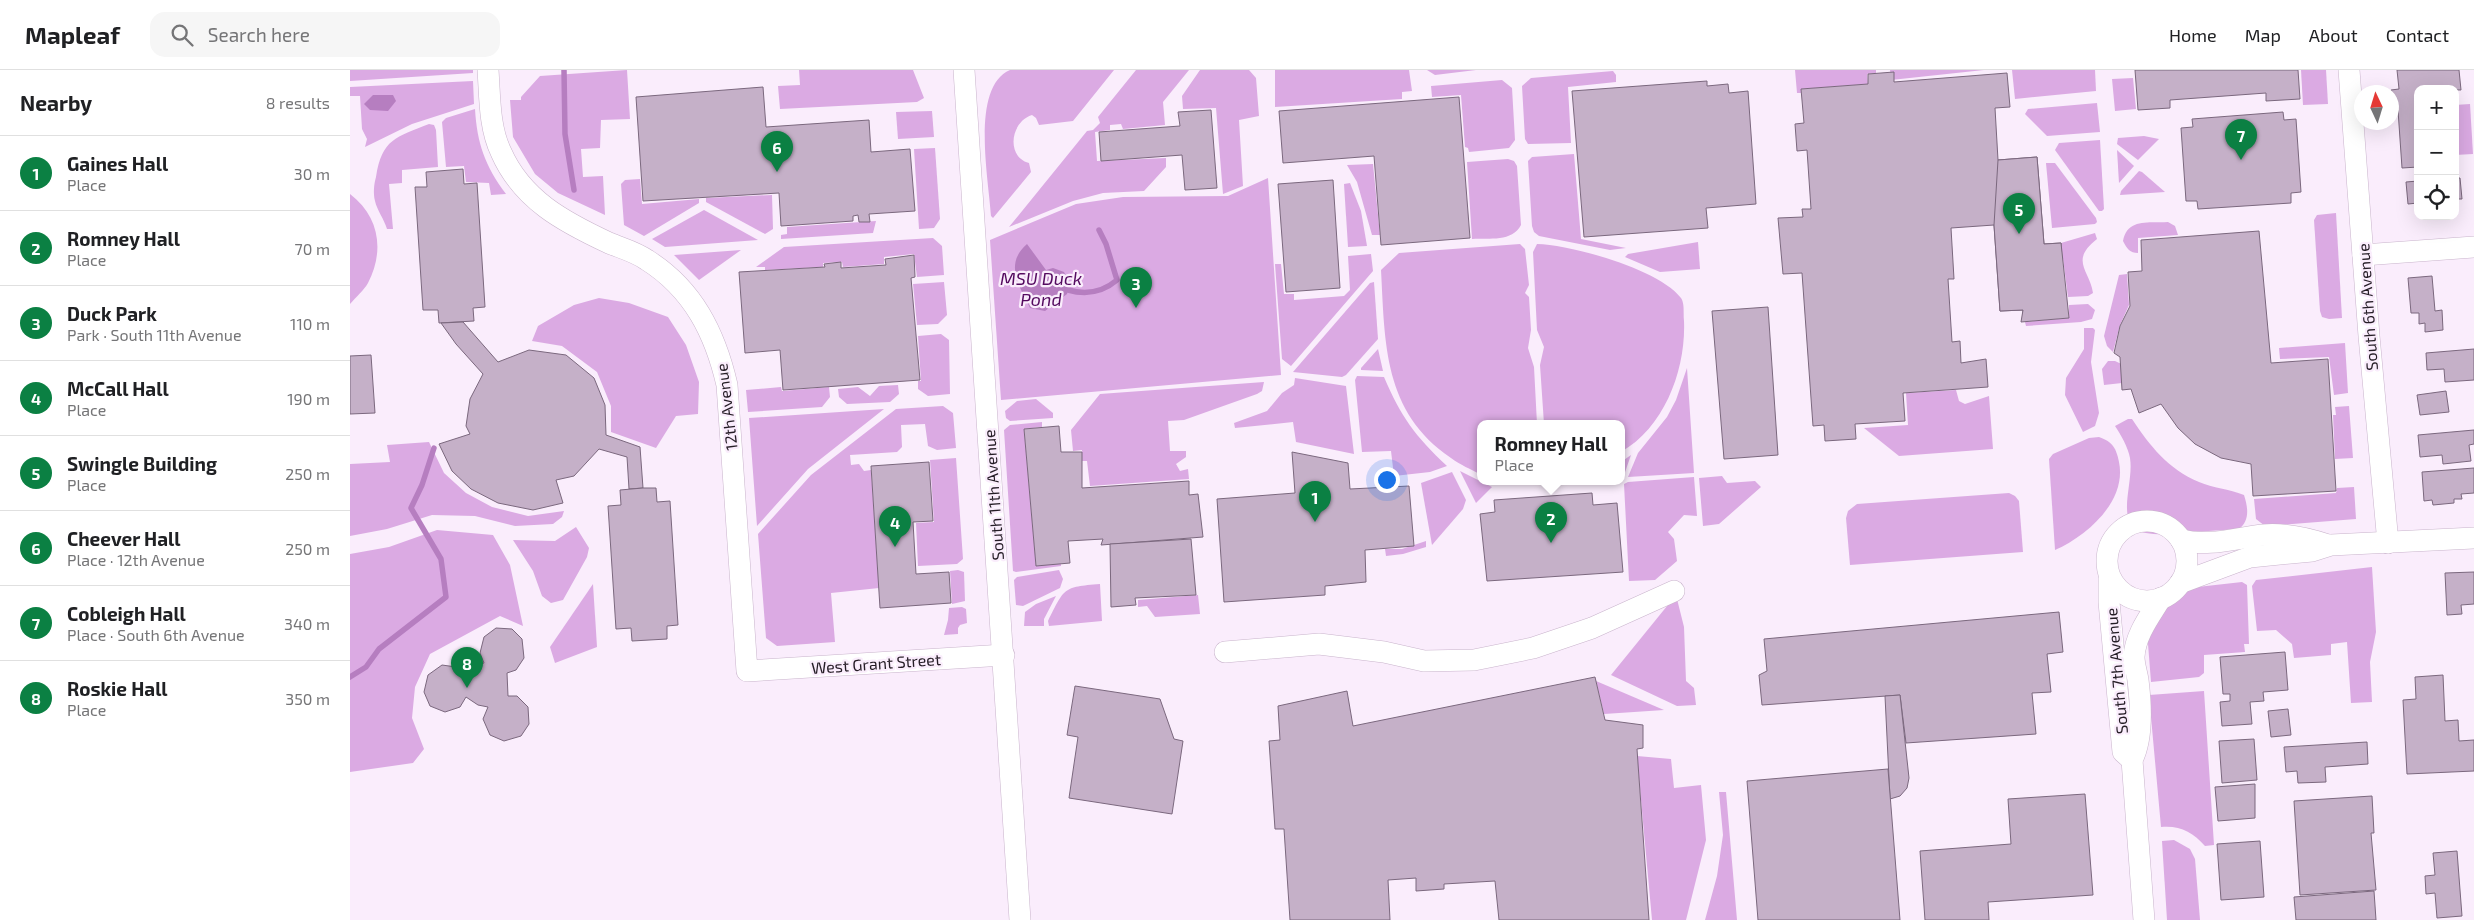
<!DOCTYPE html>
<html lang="en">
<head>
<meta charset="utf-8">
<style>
  :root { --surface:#fff; --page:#f6f6f6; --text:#202124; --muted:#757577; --line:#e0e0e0; --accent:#0b8043 }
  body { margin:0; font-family:"Exo 2",sans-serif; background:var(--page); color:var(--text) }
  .controls { position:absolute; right:15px; top:15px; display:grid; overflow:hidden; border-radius:10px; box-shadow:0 5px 20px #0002 }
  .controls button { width:45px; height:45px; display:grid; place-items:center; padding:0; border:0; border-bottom:1px solid var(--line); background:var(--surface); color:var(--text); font:25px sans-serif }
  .compass { position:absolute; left:2004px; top:15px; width:45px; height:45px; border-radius:50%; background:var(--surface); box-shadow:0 5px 20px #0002; rotate:356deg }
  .you { position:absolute; left:1036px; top:409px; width:18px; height:18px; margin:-12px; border:4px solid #fff; border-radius:50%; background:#1a73e8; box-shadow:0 0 0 8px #1a73e833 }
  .badge { display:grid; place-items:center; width:32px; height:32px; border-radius:50%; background:var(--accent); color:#fff; font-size:16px; font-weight:700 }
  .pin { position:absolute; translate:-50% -41px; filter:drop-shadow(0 1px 2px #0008) }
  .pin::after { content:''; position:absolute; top:26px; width:18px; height:15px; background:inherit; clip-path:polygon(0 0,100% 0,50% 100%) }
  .popup { position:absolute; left:1127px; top:350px; width:148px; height:65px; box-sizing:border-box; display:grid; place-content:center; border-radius:10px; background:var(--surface); filter:drop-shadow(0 1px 4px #0005); font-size:16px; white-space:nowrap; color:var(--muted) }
  .popup b { font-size:19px; color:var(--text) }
  .popup::after { content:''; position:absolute; left:50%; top:100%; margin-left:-10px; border:10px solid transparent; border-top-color:var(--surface) }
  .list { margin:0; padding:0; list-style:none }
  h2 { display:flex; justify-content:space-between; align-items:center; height:65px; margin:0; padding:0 20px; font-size:21px }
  h2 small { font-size:16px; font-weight:400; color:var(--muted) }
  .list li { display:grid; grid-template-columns:32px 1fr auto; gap:15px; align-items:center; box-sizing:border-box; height:75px; padding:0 20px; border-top:1px solid var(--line) }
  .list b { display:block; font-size:19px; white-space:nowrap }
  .list p { margin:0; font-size:16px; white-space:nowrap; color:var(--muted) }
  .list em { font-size:16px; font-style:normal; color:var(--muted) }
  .icon { flex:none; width:28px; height:28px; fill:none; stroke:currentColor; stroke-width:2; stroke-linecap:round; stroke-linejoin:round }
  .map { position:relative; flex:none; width:2124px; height:850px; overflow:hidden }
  header { display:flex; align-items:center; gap:30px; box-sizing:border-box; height:70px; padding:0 25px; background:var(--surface); border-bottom:1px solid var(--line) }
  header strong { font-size:24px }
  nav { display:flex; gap:28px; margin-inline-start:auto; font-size:18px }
  .search { width:350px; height:45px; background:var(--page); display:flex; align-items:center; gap:12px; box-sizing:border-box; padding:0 18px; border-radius:15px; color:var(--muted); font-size:19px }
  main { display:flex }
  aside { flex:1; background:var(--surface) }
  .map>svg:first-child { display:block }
  .green { fill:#dbaae3 }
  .water { fill:#b67ec0 }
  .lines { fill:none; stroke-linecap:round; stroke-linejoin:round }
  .stream { stroke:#b67ec0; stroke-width:5.5 }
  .building { fill:#c5b0c8; stroke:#7b687e }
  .minor-casing { stroke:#c9b4cc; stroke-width:22 }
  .minor { stroke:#fff; stroke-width:21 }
  .labels { text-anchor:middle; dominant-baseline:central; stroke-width:4.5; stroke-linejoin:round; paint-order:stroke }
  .street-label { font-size:16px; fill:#251d26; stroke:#faedfc }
  .water-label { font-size:18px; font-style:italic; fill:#540a5f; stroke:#faedfc }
</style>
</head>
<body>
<header>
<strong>Mapleaf</strong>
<div class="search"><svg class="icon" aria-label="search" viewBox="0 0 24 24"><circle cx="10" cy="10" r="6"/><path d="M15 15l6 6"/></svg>Search here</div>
<nav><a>Home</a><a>Map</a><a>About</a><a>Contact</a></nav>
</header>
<main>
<aside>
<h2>Nearby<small>8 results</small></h2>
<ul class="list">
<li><span class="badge">1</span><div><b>Gaines Hall</b><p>Place</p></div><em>30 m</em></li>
<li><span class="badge">2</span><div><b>Romney Hall</b><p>Place</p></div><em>70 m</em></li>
<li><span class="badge">3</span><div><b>Duck Park</b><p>Park · South 11th Avenue</p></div><em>110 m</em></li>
<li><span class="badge">4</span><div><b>McCall Hall</b><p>Place</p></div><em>190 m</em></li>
<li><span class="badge">5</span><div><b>Swingle Building</b><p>Place</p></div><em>250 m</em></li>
<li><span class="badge">6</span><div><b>Cheever Hall</b><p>Place · 12th Avenue</p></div><em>250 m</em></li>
<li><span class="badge">7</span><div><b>Cobleigh Hall</b><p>Place · South 6th Avenue</p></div><em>340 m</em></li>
<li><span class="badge">8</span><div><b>Roskie Hall</b><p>Place</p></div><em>350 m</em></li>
</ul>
</aside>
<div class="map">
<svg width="2124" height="850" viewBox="0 0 2124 850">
  <rect width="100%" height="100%" fill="#faedfc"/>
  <g class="green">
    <polygon points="0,0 123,0 123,3 0,11"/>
    <polygon points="277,0 280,49 251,50 250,78 231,79 233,107 253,106 255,145 208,123 185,104 163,67 160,30 171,30 171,27 190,6"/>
    <polygon points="449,0 563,0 574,28 567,32 430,39 428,16 450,15"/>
    <path d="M660 0H764L723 51 689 55 686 48 682 45C660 52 656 87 679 93L681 102 643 148 641 146C639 110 620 17 660 0Z"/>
    <polygon points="786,0 839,0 813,32 815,55 773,59 771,54 760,55 760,60 745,62 747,91 816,88 816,97 794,121 753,123 723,131 659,157 737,61 743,60 750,53 748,47"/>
    <polygon points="850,0 899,0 906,8 909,46 889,50 893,116 873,124 866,38 833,39 832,26"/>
    <polygon points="925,0 1059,0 1062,21 1052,22 1052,29 925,37"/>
    <polygon points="1077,0 1126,0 1085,5"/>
    <polygon points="1445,0 1526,0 1526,3 1517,4 1518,14 1451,19 1451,23 1447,23"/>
    <polygon points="1540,0 1634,0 1541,10"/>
    <polygon points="1662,0 1745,0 1746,21 1665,29"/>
    <polygon points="1951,0 1976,0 1978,34 1953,35"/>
    <polygon points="1263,1 1266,5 1266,12 1218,17 1221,73 1178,74 1175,69 1172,16 1181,8"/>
    <polygon points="1783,8 1786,39 1765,41 1762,9"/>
    <polygon points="1152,10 1162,18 1165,70 1159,78 1119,82 1118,78 1115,77 1111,25 1082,27 1081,16"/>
    <polygon points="123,11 124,34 62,54 15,77 17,69 12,59 10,26 0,26 0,17"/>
    <polygon points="1747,33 1750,62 1697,66 1675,44 1678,39"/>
    <polygon points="2120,34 2123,84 2105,85 2105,35"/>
    <path d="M125 39C127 73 135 96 156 124L141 125 139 113 116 112 114 96 96 97 92 52 96 48Z"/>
    <polygon points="582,41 584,67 548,69 546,42"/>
    <path d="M79 54 84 55 86 60 88 97 52 100V113L39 114 43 159H37C34 149 27 140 25 131 23 123 24 114 26 107 32 69 46 67 79 54Z"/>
    <polygon points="1794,66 1809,69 1788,90 1767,74 1768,68"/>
    <polygon points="1750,70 1754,139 1752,141 1749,141 1705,80 1709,73"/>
    <polygon points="585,78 590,149 584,158 569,159 564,79"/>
    <polygon points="1767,80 1784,96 1769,113"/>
    <polygon points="1224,84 1231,169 1276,178 1260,180 1189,166 1184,162 1182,156 1178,91 1182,87"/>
    <path d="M1158 89 1164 91 1167 96 1171 155C1162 172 1140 168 1122 169L1117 92Z"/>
    <polygon points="1696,93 1705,93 1746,148 1747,152 1745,154 1702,158"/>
    <polygon points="1023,94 1030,165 1022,165 1007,112 997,95"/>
    <polygon points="1789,101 1792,102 1815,122 1770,125 1771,121"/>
    <polygon points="918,108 931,305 651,330 640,170 726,134 773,127 878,126"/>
    <polygon points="290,109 292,134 349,129 349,133 294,166 274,155 271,114 275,110"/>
    <polygon points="1000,113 1011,141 1017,176 998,177 994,114"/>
    <path d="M0 124C29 146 35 180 18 213 14 220 6 227 0 234Z"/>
    <polygon points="422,125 423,159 415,164 356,132 356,128"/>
    <polygon points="354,140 408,170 315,177 302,169"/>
    <polygon points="1986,143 1992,248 1979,249 1972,247 1970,241 1964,150 1967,145"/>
    <polygon points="526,151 523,163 431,169 431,165 437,164 437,157"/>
    <path d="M1818 152 1825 156 1828 165 1788 168V183C1780 183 1777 179 1773 171 1777 148 1799 153 1818 152Z"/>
    <path d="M1745 163 1747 169C1719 191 1740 200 1743 223L1738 226 1718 227 1711 173Z"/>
    <polygon points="583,168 592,176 594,205 567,207 564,184 534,187 534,194 493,197 492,192 473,193 473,197 415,200 415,197 406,197 434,177"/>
    <polygon points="1348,172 1350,199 1310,202 1275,187 1278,184"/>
    <path d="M1170 174 1175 179 1179 215 1175 223 1179 227 1181 260 1178 278 1184 297 1187 354H1131V405C1121 399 1110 395 1101 388 1033 342 1035 273 1031 200L1049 183Z"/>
    <path d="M1187 174C1222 175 1309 199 1331 228 1335 234 1333 244 1334 251 1336 299 1315 357 1271 382V354H1194L1190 295 1194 277 1187 260 1183 182Z"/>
    <polygon points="391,180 349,210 324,185"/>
    <polygon points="1021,184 1023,201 941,296 932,289 925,194 931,194 934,224 944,224 944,230 994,226 1000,220 998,186"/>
    <polygon points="1777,204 1779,235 1770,255 1763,282 1757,276 1754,266 1769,205"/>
    <polygon points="594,212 597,245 588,254 567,255 563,214"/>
    <polygon points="1024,212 1028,269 996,305 992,307 943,302 1020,213"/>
    <polygon points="249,228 279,233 318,247 336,275 349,312 348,344 326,346 306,378 261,362 261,336 247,302 212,276 182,271 188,256 224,235"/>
    <polygon points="1738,234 1745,240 1742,249 1731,252 1676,256 1675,252 1719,248 1719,235"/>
    <polygon points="1734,258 1743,258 1745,260 1741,292 1749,343 1745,356 1733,362 1715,325 1716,308 1734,279"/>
    <polygon points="591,264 599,270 600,324 578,326 568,319 568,311 571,311 568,266"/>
    <polygon points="1995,273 1998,323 1984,325 1979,287 1930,289 1929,278"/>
    <polygon points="1028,279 1033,301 1011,300 1011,298"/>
    <polygon points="1758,291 1765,291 1780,298 1781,312 1754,315 1752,299"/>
    <polygon points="1337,298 1344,403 1278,407 1288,383 1317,347 1326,330"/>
    <path d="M1007 306 1034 307C1051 347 1065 366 1097 396L1080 402 1044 406 1041 381 1012 382 1005 310Z"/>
    <polygon points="945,308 996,316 1004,384 946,372 943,352 885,358 884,353 917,341 932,323 944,315"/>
    <polygon points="914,312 912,321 907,324 834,350 818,351 820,381 836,381 836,387 826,394 830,401 838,399 839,409 740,416 737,391 732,391 732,380 723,381 721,360 750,324"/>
    <polygon points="548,315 549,324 540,332 497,334 489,327 488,319 508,317 520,326 529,316"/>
    <polygon points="431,317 432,321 479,317 480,327 472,337 398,342 396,320"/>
    <polygon points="1606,320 1609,331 1615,334 1639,326 1643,379 1549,386 1514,358 1558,355 1556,323"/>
    <polygon points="686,329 703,343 703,348 660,351 656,348 655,341 667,331"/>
    <polygon points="593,336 603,343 606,378 587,380 578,376 575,354 551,355 552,377 547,382 500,385 501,395 509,394 514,401 521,400 529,518 481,523 485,572 427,576 416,568 408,464 461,405 546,339"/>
    <polygon points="1999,336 2003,388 1985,389 1983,345 1986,345 1985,337"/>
    <polygon points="534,339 458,399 407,456 399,348"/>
    <path d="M1778 349H1782C1800 376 1818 399 1849 412 1863 418 1879 419 1894 425 1898 437 1900 451 1889 459L1813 464C1756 467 1785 419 1780 388 1778 377 1771 365 1765 356Z"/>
    <polygon points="692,352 692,357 674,359 686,495 711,493 711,496 666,502 663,501 654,360 660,355"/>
    <path d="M1749 367C1763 372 1766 378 1769 392 1777 431 1737 466 1705 480L1699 389 1703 384 1739 368Z"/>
    <polygon points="79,372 94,403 116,423 142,437 178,446 214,441 212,447 203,454 165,456 125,446 82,445 37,459 0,466 0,394 40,392 37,375"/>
    <polygon points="1281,385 1273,408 1271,408 1271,392"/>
    <polygon points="606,388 613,489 607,494 568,496 566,453 584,452 580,390"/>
    <polygon points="1110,401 1142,417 1126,433"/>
    <polygon points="1102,402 1116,430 1113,439 1082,475 1071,413"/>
    <polygon points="1372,406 1377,413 1405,411 1411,417 1369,454 1353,456 1349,408"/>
    <polygon points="1344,407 1347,446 1334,445 1318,462 1324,469 1327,491 1305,510 1279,511 1274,414 1278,412"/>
    <polygon points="2004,417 2006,449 1915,456 1906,449 1904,429 1986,423 1987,418"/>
    <polygon points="1659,423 1665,426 1669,431 1673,482 1500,495 1496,448 1498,441 1507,434"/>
    <polygon points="226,457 239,478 237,487 213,530 201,533 192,526 183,501 163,470 205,471"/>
    <polygon points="87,460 143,465 160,495 173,556 150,546 80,584 65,617 62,648 74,679 63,693 0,702 0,484 39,477"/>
    <polygon points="1076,471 1076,477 1053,484 1036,486 1035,479 1052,479"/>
    <polygon points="2022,497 2026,562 2020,592 2022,632 2001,633 1997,572 1981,574 1981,585 1944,588 1942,574 1926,560 1907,561 1902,516 1906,510"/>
    <polygon points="608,500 614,502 615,531 602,534 600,501"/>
    <polygon points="709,500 713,509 710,518 673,536 666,535 664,510 667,507"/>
    <polygon points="1892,512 1897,515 1899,574 1894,574 1895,582 1854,585 1854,603 1849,607 1801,612 1794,523"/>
    <polygon points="243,514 247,577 205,593 200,577"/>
    <path d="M750 514 752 551 699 556 698 551C715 518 712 517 750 514Z"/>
    <polygon points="848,525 850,544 805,547 797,536 788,537 788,530"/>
    <polygon points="1326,525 1334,557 1336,611 1344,618 1346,635 1327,636 1261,605"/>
    <polygon points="706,526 694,549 694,556 674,556 675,542 686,534"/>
    <polygon points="612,537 616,539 617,553 610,555 608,558 608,564 594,565 598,550 599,538"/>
    <polygon points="1246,611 1314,640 1254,644"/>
    <path d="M1854 621 1864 775 1855 776C1843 762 1829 755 1811 757L1799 625Z"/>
    <polygon points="1287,686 1321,689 1324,718 1351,715 1356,770 1336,850 1302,850"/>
    <polygon points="1369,722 1376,722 1387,850 1355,850 1367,806 1373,765"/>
    <polygon points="1824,770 1840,779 1845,789 1850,850 1817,850 1812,771"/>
  </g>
  <g class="water">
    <polygon points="23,25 43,25 46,31 38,41 20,40 14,34"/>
    <path d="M677 174 696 200 703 198 714 202 720 214 717 224 695 241 680 238C669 215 654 194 677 174Z"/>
  </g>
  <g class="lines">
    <g class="stream">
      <polyline points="214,0 215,64 224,120"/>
      <path d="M718 220C736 225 753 222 767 210L756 174 749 160"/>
      <polyline points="0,607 16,597 29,579 96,527 91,489 61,438 72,415 84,378"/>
    </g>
  </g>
  <g class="building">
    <polygon points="1785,0 1948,0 1950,29 1916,31 1916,23 1820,30 1820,38 1788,40"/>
    <polygon points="2047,0 2109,0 2111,20 2068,19 2068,97 2052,98 2048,40 2043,40 2041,20 2049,19"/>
    <polygon points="1544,2 1544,12 1657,3 1660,37 1645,38 1648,90 1687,87 1694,174 1711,173 1716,246 1673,249 1673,240 1650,241 1644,155 1601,158 1604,209 1598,209 1602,272 1610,271 1611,293 1636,289 1638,317 1553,323 1555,351 1505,354 1506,369 1475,371 1474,355 1463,356 1452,203 1433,204 1428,148 1453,147 1452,139 1461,139 1457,80 1447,81 1445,54 1454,53 1451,19 1518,14 1518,4"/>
    <polygon points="1357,11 1357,16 1378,14 1379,23 1398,21 1406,134 1356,138 1358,158 1234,167 1222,21"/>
    <polygon points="413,17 416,57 519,50 521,82 560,79 565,141 519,144 520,152 509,152 508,145 503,146 503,151 431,156 429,123 293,131 286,27"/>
    <polygon points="1109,27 1120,168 1031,175 1024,86 933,93 929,41"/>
    <polygon points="861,40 867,118 835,120 832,85 751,91 749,62 830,56 828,42"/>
    <polygon points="1933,42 1934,50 1946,49 1951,122 1941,123 1941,133 1848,139 1847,131 1836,131 1831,58 1843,57 1842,49"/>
    <polygon points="1687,87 1694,174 1711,173 1719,248 1671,252 1673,240 1650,241 1644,155 1648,90"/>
    <polygon points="113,99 114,114 127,113 135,237 123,238 124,251 89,253 88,240 73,240 65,117 77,117 76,102"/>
    <polygon points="2105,108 2110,108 2112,129 2105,129"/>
    <polygon points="983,110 990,218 936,222 928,114"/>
    <polygon points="2068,111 2068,133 2058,134 2056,112"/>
    <polygon points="1909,161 1921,293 1978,289 1986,421 1903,426 1901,394 1871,388 1845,374 1828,358 1811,334 1789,343 1781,319 1772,320 1770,287 1764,283 1770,256 1780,236 1778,202 1792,201 1791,170"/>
    <polygon points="564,185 565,207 561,208 570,310 433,320 430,280 395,283 389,202 475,197 474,194 491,192 491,198 536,195 535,189"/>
    <polygon points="2082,206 2085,241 2092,240 2093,260 2075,262 2075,253 2069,254 2069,243 2061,243 2058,208"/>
    <polygon points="1418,237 1428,385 1374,389 1362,241"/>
    <polygon points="113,252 148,292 179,280 216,285 244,308 255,335 256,365 290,377 293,418 279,419 277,387 249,379 224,406 206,410 213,433 183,440 148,433 121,419 102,401 89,374 120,364 116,356 120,329 133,304 106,274 91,253"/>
    <polygon points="2124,279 2124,310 2095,312 2094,299 2077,300 2076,283"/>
    <polygon points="21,285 25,343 0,344 0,286"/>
    <polygon points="2096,321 2099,342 2070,345 2067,325"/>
    <polygon points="709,356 711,382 732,382 732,418 839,411 839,425 848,424 853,467 751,475 753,469 718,471 720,493 686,496 674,359"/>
    <polygon points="2124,360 2124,374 2119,375 2121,391 2093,394 2092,385 2070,387 2068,365"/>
    <polygon points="942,382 998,393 1000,419 1059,416 1064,476 1015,480 1016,512 975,516 975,525 874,532 867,429 945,423"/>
    <polygon points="579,392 583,451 563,452 566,504 599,502 601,533 530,538 521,396"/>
    <polygon points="2124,398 2124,423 2111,424 2112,429 2104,429 2104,433 2083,435 2082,430 2074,431 2072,402"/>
    <polygon points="293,418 306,418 307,432 320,431 328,555 317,556 317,569 282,571 281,558 266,559 258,436 271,435 270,420"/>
    <polygon points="1242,423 1243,435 1267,433 1273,502 1137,511 1130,444 1145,442 1144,430"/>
    <polygon points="841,469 846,525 785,528 786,535 761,537 760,474"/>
    <polygon points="2124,502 2124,534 2111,535 2112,544 2097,545 2095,503"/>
    <polygon points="1709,542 1713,582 1697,584 1701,622 1682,623 1686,664 1556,673 1550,625 1412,635 1409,605 1417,601 1414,569"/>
    <polygon points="146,558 162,559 172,569 174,588 166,600 157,603 158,626 167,626 178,637 179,654 171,666 154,671 140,665 133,649 138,637 128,635 116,627 110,637 95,642 80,636 74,622 78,605 92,595 106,597 115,605 125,596 134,593 130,583 134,567"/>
    <polygon points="1935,582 1938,620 1913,622 1914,631 1900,632 1902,654 1872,656 1870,632 1880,631 1880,624 1873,624 1870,587"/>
    <polygon points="2093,605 2095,651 2108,650 2109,671 2124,670 2124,701 2057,704 2053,630 2066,629 2065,607"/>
    <polygon points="1245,607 1255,650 1293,655 1293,678 1287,679 1299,850 1149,850 1145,811 1094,814 1094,819 1066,821 1066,808 1038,810 1040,850 940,850 934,759 925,759 919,671 930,670 928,636 997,621 1003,656"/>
    <polygon points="725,616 810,629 824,669 833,671 822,744 719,728 728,667 717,665"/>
    <polygon points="1550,625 1559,708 1557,718 1550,726 1540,729 1535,626"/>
    <polygon points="1938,639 1941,665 1921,667 1918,641"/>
    <polygon points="1904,669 1907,710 1872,713 1869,671"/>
    <polygon points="2017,672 2018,694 1975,697 1976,712 1948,713 1947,701 1936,702 1934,677"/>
    <polygon points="1538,699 1550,850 1408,850 1397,711"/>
    <polygon points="1905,714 1905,748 1868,751 1865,717"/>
    <polygon points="1735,724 1743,825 1638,832 1639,850 1575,850 1570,781 1661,774 1658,729"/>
    <polygon points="2022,726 2024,763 2021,763 2026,820 1950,825 1944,731"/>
    <polygon points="1910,771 1914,827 1871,830 1867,774"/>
    <polygon points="2107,781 2112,846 2087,848 2085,823 2076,824 2075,806 2085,805 2083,783"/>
    <polygon points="2024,821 2026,850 1946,850 1944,827"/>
  </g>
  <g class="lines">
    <g class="minor-casing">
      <g id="minor">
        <path d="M138 0C140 27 139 57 151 82 172 130 214 152 259 173 271 178 286 182 297 190 343 219 365 263 377 315L397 601 654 585"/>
        <polyline points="614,0 670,850"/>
        <polyline points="1999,0 2019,266 2038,473"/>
        <polyline points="2013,185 2124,177"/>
        <circle cx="1797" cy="491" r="40"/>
        <path d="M1831 470C1858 477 1886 468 1913 465 1936 463 1957 468 1978 475"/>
        <polyline points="1759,508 1759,532 1773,682 1782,690"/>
        <polyline points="1830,513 1900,487 1962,481 1981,475 2124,468"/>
        <polyline points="875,582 969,574 1034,582 1074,591 1124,590 1183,578 1242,558 1324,521"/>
        <path d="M1794 850 1782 690C1793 669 1791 634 1788 610 1787 603 1784 595 1784 587 1785 565 1800 546 1811 528"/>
      </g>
    </g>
    <use href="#minor" class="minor"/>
  </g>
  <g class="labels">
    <g class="street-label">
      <text transform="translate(2017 237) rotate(-94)">South 6th Avenue</text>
      <text transform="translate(376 337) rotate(-97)">12th Avenue</text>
      <text transform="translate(643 425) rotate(-94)">South 11th Avenue</text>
      <text transform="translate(526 593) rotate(-4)">West Grant Street</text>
      <text transform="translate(1766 601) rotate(-95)">South 7th Avenue</text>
    </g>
    <g class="water-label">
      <text x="691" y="208">MSU Duck<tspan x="691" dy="21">Pond</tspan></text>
    </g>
  </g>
</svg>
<div class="controls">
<button>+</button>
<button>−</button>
<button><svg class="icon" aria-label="locate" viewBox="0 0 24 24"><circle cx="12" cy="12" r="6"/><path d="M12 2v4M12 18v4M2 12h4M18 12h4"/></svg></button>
</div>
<svg class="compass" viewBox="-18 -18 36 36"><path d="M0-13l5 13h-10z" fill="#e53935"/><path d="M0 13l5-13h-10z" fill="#757577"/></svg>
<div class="you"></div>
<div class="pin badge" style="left:965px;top:452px">1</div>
<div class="pin badge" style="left:1201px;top:473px">2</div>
<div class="popup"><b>Romney Hall</b>Place</div>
<div class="pin badge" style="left:786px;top:238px">3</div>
<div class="pin badge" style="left:545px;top:477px">4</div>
<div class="pin badge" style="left:1669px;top:164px">5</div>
<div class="pin badge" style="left:427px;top:102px">6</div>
<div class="pin badge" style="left:1891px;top:90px">7</div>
<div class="pin badge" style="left:117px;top:618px">8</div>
</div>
</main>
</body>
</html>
